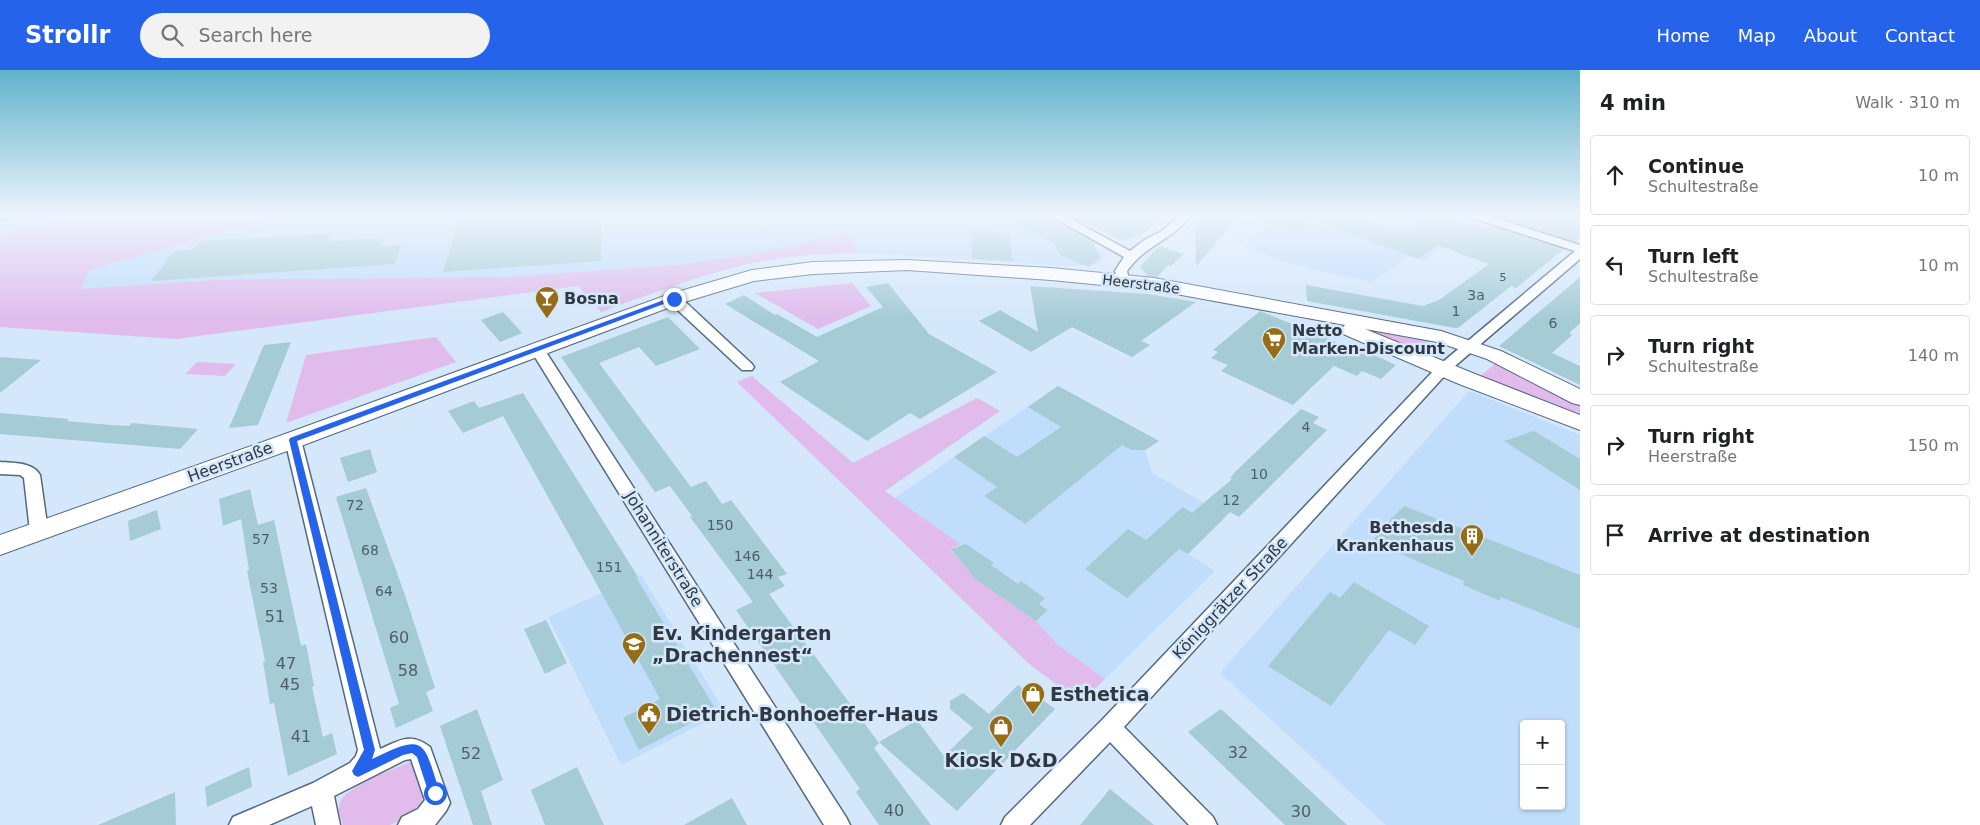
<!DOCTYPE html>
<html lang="en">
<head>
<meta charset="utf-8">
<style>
  :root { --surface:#fff; --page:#f2f2f2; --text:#202124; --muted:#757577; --line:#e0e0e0; --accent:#2563eb }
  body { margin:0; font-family:"DejaVu Sans",sans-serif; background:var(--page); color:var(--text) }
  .controls { position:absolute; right:15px; bottom:15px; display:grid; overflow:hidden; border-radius:5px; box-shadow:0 1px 4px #0004 }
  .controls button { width:45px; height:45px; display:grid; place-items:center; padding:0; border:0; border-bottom:1px solid var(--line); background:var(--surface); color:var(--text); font:25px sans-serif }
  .stop { position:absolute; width:15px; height:15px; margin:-11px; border:4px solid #2563eb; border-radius:50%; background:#fff }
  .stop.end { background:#2563eb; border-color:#fff; box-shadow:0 1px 5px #0008 }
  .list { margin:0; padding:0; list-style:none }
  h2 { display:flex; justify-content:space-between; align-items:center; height:65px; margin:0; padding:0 20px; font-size:21px }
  h2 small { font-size:16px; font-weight:400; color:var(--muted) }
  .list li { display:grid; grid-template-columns:32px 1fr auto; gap:15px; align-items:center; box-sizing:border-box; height:80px; margin:0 10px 10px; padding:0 10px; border:1px solid var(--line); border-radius:5px }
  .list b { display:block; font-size:19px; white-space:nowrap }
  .list p { margin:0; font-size:16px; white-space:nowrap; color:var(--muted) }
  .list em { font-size:16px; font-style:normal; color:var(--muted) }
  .icon { flex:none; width:28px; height:28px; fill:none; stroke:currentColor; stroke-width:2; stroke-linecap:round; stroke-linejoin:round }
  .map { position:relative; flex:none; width:1580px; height:755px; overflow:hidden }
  header { display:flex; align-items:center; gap:30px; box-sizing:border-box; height:70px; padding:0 25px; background:var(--accent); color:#fff }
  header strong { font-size:24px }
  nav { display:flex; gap:28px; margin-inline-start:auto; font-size:18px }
  .search { width:350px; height:45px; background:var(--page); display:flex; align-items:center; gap:12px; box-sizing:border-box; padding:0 18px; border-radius:28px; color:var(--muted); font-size:19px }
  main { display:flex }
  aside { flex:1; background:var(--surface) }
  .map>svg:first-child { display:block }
  .built { fill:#c0ddfc; fill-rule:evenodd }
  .green { fill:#e0bbec }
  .building { fill:#a5cbd5 }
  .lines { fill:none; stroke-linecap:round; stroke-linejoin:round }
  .street-casing { stroke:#54697e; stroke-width:3 }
  .secondary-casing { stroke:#54697e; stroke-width:2 }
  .street { fill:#fff; fill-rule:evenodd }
  .secondary { fill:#fff; fill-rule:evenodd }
  .rail { stroke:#7e8c9a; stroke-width:3; stroke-dasharray:7 7; stroke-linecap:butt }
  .route { fill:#2563eb }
  .labels { text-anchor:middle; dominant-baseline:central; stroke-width:5; stroke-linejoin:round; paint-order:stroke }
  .far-number-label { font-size:11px; fill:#4d5e68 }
  .far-street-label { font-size:14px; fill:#303943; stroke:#d4e7fb }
  .number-label { font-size:14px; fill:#4d5e68 }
  .poi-label { font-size:16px; font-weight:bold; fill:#303943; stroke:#d4e7fb; text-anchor:start }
  .street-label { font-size:16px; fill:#303943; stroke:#d4e7fb }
  .near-number-label { font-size:16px; fill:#4d5e68 }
  .near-poi-label { font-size:19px; font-weight:bold; fill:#303943; stroke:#d4e7fb; text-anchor:start }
</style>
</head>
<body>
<header>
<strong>Strollr</strong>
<div class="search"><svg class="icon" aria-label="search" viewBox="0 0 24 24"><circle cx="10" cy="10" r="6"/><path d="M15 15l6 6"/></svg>Search here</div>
<nav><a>Home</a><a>Map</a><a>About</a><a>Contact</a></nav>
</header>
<main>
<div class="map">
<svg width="1580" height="755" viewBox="0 0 1580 755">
  <rect width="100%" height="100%" fill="#d4e7fb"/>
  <g class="built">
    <polygon points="5,146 63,146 0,168 0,147"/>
    <polygon points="242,146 1037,146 1105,183 1104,187 1096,194 1077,196 858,183 847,162 755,184 676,195 503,207 80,219 0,217"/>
    <polygon points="1273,146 1458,146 1489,156 1462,175 1442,177 1423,191 1411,186 1371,212 1283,192 1245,176"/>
    <polygon points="1058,316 1159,371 1145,380 1152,403 1227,446 1188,484 1215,501 1105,609 1058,575 1036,551 975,509 950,479 960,475 893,429"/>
    <path d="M1468 322H1472L1580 365V755H1386L1220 603ZM1524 654H1561V736H1524Z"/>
    <polygon points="641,505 725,642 621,695 548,547"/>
  </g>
  <g class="green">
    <path d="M63 146H299L236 159 89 200 81 219 215 210 503 207 676 195 755 184 848 162 858 183C819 184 778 186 740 196 692 208 647 225 601 242L578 216 176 269 0 257V168Z"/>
    <polygon points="852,213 871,236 818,259 755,223"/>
    <polygon points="1351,254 1430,269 1416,283"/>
    <polygon points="436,267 456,292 286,353 306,285"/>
    <polygon points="197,292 236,294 225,306 185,304"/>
    <polygon points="1496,293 1580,334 1580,348 1478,308"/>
    <polygon points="752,306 853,393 977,328 1000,341 885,421 960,474 950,479 975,509 1036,551 1058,575 1105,609 1081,633 1028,593 737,312"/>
    <path d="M414 690 424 720 422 732 411 745 390 755H343C341 748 337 740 340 732 346 716 397 698 414 690Z"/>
  </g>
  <g class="building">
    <polygon points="460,146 602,146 601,191 443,202"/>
    <polygon points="1002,146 1049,146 1092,171 1101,187 1089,197 1061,186 1055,174"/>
    <polygon points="1068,146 1163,146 1146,162 1122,171 1080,149 1082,153"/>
    <polygon points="1208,146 1239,146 1196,196 1195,158"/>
    <polygon points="1257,146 1354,146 1404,164 1429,146 1442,146 1484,160 1490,156 1564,179 1516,218 1511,216 1458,258 1455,258 1307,231 1306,215 1423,236 1439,230 1489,194 1437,175 1419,189 1310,149 1300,163 1256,150"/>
    <polygon points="1504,146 1567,146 1580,150 1580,167 1574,171 1501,148"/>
    <polygon points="972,161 1009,163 1013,191 972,189"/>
    <polygon points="332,163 328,171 384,168 380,176 402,175 395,194 151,211 174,181 193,180 199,171"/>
    <polygon points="1159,176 1184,184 1171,196 1168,195 1157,207 1148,206 1140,197"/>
    <polygon points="1580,207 1580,253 1569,263 1572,265 1552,283 1580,296 1580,315 1499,276"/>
    <polygon points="888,213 929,264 997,302 920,349 910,343 867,371 780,312 819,291 725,234 744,225 775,245 777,244 817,267 883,237 866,217"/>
    <polygon points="1030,216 1148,224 1196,232 1141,271 1150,275 1132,287 1072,257 1031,282 979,251 1000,240 1038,262"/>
    <polygon points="1260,241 1365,284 1367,282 1396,295 1381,309 1362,301 1357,306 1334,296 1293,335 1221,301 1228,295 1211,288 1218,282 1213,280"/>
    <polygon points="503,242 522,263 500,272 481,250"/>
    <polygon points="668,247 700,279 656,296 639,277 599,293 691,417 706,411 722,434 731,430 787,504 778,507 785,516 769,524 879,673 874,678 931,755 879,755 856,722 860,719 736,540 753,532 690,447 692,446 670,416 655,422 561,287"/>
    <polygon points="291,272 258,355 229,358 264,275"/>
    <polygon points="0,287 41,290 0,323"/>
    <polygon points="1058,316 1159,371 1145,380 1132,380 1122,375 1025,454 984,426 997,417 954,387 984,366 1017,387 1061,357 1028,337"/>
    <polygon points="523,323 638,507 636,507 716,640 639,680 623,648 660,629 601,522 503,346 463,363 448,341 474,331 479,338"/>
    <polygon points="1301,339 1319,347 1313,353 1327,360 1239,447 1230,442 1188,484 1179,479 1127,528 1085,499 1128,459 1146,470 1183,437 1192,443 1232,409 1230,408 1236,401"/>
    <polygon points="0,343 69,349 66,351 111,355 129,356 132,353 198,359 180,379 0,364"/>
    <polygon points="1534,361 1580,389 1580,420 1504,371"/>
    <polygon points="370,379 377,402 348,412 340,388"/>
    <polygon points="366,418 405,525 435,618 426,622 433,641 396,658 390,638 399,634 336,427"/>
    <polygon points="250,419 258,455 274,450 301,576 306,574 314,616 312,617 323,667 332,663 337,684 288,706 274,633 270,634 263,592 265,591 247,501 249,500 241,449 223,456 219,429"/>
    <polygon points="1404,436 1580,505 1580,559 1501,527 1500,531 1463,515 1464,511 1372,472 1384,456"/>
    <polygon points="157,440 161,459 130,471 128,451"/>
    <polygon points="966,474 994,493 991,495 1018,514 1021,511 1045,528 1039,534 1048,540 1036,551 975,509 951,479"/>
    <polygon points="1354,512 1429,556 1415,575 1389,560 1331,636 1268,596 1330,522 1340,528"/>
    <polygon points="546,550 567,593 545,604 524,559"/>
    <polygon points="1018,615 1039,632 1041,629 1055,639 957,741 879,672 917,650 944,686 973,658 950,639 950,631 963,623 989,644"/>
    <polygon points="477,639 503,710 481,721 492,755 473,755 440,656"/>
    <polygon points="1221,639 1289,701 1347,755 1285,755 1188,662"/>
    <polygon points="249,697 252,717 207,737 205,717"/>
    <polygon points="577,697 604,755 545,755 531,720"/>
    <polygon points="1110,719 1154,755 1080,755"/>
    <polygon points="175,722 176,755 98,755"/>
    <polygon points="732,728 747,755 684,755"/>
  </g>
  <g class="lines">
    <g class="street-casing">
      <g id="street">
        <path d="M1051 146H1065L1130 181 1146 169 1162 161 1179 146H1191C1172 170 1144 176 1127 201L1129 210 1123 214 1117 210 1115 201 1124 187Z"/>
        <polygon points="1471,146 1488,146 1580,175 1580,189 1448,302 1124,657 1213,747 1217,755 1189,755 1110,672 1030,755 1001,755 1005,747 1102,650 1438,296 1575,181 1473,148"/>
        <polygon points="674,225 679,226 752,294 754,297 752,300 742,300 669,232 667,229"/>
        <polygon points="537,275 542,276 544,279 846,747 850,755 824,755 530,279 532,276"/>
        <path d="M293 365 299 366 301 370 380 679C400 670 411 662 430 677L450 733 446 741 435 755H398L402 747 418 739 425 730 411 689 405 690 334 726 340 755H316L312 736 269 755H229L233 747 313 713 350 693 356 686 358 680 285 370 287 366Z"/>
        <path d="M0 392C13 393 33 392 40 405L48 461 45 466 39 468 33 466 30 461 24 408 20 405 0 404Z"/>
      </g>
    </g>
    <g class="secondary-casing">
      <polygon id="secondary" points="907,190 1051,198 1154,208 1441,261 1501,281 1580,319 1580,335 1572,333 1487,289 1437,272 1365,259 1475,304 1580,345 1580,360 1459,314 1343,264 1340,260 1345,255 1154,220 1051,210 907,200 813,204 754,211 681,233 301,376 0,485 0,465 285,364 667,225 752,200 813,192"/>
    </g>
    <use href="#street" class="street"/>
    <use href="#secondary" class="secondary"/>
    <polyline class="rail" points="0,151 15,146"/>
  </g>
  <linearGradient id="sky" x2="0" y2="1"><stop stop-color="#62b2ca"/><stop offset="0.58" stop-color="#ecf4fd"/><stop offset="1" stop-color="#ecf4fd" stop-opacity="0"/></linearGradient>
  <rect width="1580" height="251" fill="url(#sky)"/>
  <path class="route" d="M672 227 677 229 297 371 375 680 372 689C427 662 423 671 440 723L439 727 435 729 430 727 417 687 412 683 403 685 358 707 354 705 352 701 364 680 289 370 290 368Z"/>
  <defs>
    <g id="bar-pin" transform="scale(1.25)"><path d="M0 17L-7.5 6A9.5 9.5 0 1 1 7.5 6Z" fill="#966c17" stroke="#d4e7fb"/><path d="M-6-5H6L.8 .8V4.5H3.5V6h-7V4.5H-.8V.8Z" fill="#fff"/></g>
    <g id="supermarket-pin" transform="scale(1.25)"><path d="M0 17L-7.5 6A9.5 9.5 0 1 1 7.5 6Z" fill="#966c17" stroke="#d4e7fb"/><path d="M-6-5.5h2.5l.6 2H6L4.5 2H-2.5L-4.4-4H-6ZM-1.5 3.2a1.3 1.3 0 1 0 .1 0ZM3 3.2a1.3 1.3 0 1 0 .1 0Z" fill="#fff"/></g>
    <g id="building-pin" transform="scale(1.25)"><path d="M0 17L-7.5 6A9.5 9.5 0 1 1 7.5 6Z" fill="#966c17" stroke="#d4e7fb"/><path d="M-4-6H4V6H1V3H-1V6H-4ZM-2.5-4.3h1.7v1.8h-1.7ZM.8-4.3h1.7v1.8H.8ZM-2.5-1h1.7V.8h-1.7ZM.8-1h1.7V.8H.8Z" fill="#fff"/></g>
    <g id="school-pin" transform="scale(1.25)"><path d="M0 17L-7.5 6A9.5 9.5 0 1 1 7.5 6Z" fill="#966c17" stroke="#d4e7fb"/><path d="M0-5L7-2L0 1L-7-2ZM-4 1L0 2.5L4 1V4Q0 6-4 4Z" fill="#fff"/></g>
    <g id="shop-pin" transform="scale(1.25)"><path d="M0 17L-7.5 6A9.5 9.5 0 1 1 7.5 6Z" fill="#966c17" stroke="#d4e7fb"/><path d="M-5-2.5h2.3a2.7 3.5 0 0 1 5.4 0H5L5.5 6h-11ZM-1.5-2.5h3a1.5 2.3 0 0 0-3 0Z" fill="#fff"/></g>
    <g id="civic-pin" transform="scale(1.25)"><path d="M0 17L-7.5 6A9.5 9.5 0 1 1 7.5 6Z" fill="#966c17" stroke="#d4e7fb"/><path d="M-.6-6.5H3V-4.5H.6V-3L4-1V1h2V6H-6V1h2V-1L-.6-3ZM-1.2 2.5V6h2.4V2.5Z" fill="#fff"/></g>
  </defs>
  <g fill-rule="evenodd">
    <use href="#bar-pin" x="547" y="228"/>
    <use href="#supermarket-pin" x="1274" y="269"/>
    <use href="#building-pin" x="1472" y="466"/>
    <use href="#school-pin" x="634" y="574"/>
    <use href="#shop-pin" x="1033" y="624"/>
    <use href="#civic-pin" x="649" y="644"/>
    <use href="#shop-pin" x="1001" y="657"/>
  </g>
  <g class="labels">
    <g class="far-number-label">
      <text x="1503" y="207">5</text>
    </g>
    <g class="far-street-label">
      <text transform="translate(1141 214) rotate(7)">Heerstraße</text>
    </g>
    <g class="number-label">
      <text x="1476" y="225">3a</text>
      <text x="1456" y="241">1</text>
      <text x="1553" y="253">6</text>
      <text x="1306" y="357">4</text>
      <text x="1259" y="404">10</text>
      <text x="1231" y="430">12</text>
      <text x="355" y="435">72</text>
      <text x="720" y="455">150</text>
      <text x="261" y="469">57</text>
      <text x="370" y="480">68</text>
      <text x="747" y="486">146</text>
      <text x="609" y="497">151</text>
      <text x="760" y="504">144</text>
      <text x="269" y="518">53</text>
      <text x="384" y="521">64</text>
    </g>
    <g class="poi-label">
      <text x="564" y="228">Bosna</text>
      <text x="1292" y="260">Netto<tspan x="1292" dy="18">Marken-Discount</tspan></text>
      <text x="1454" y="457" text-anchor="end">Bethesda<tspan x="1454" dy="18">Krankenhaus</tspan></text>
    </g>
    <g class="street-label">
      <text transform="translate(230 392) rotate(-20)">Heerstraße</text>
      <text transform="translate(664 479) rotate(58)">Johanniterstraße</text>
      <text transform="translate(1230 528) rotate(-47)">Königgrätzer Straße</text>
    </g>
    <g class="near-number-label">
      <text x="275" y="546">51</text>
      <text x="399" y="567">60</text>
      <text x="286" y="593">47</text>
      <text x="408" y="600">58</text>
      <text x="290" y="614">45</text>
      <text x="301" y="666">41</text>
      <text x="1238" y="682">32</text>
      <text x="471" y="683">52</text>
      <text x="894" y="740">40</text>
      <text x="1301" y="741">30</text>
    </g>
    <g class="near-poi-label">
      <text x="652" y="563">Ev. Kindergarten<tspan x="652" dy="22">„Drachennest“</tspan></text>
      <text x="1050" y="624">Esthetica</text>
      <text x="666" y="644">Dietrich-Bonhoeffer-Haus</text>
      <text x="1001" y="690" text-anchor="middle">Kiosk D&amp;D</text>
    </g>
  </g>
</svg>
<div class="controls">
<button>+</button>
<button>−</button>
</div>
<div class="stop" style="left:435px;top:723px"></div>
<div class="stop end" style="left:674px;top:229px"></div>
</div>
<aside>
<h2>4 min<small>Walk · 310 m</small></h2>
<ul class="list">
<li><svg class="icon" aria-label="ahead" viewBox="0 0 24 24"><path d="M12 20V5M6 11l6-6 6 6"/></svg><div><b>Continue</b><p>Schultestraße</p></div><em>10 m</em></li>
<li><svg class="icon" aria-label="left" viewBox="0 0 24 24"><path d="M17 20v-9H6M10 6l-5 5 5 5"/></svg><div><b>Turn left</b><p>Schultestraße</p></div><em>10 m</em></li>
<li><svg class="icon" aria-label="right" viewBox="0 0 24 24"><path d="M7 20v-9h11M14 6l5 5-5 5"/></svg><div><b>Turn right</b><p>Schultestraße</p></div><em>140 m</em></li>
<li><svg class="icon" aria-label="right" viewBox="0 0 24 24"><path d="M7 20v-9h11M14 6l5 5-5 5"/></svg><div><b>Turn right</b><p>Heerstraße</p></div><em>150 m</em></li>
<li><svg class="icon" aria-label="arrive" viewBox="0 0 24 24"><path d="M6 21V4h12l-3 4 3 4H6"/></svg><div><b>Arrive at destination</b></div></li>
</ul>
</aside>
</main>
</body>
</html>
